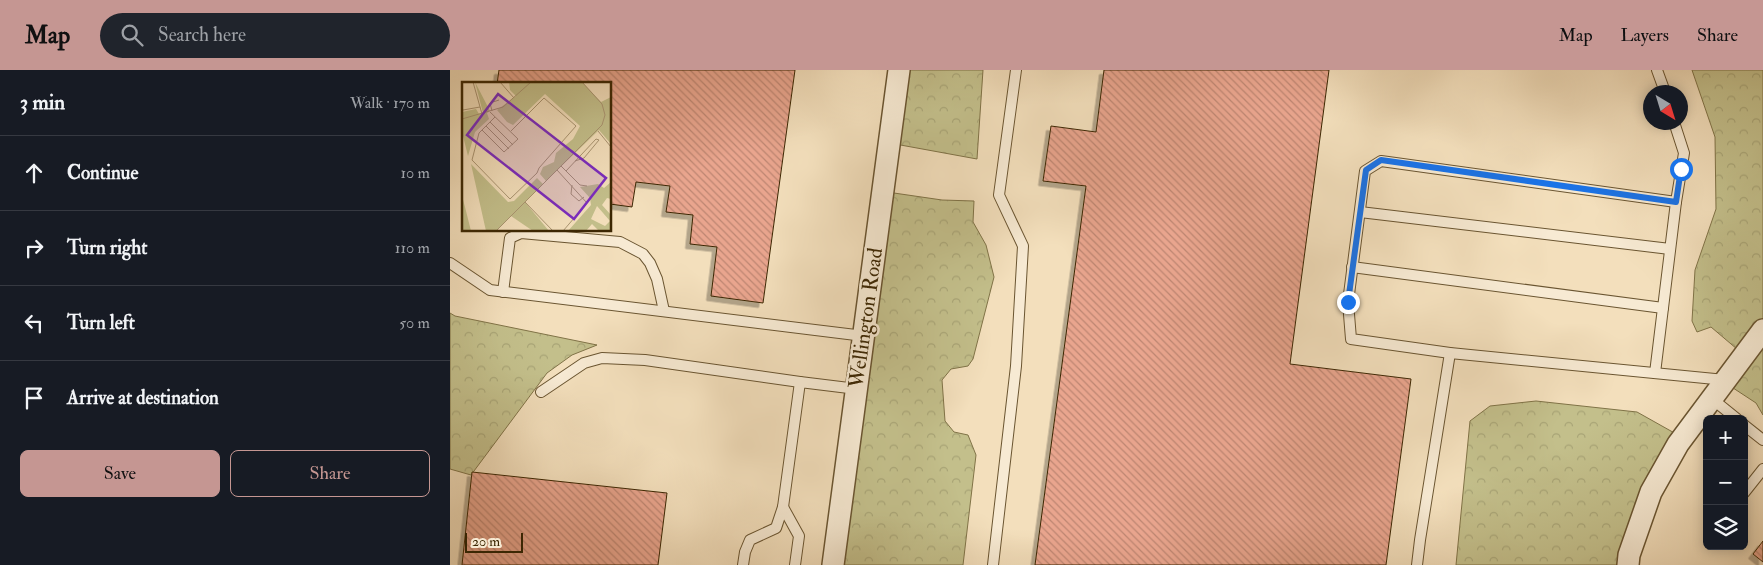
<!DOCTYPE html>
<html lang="en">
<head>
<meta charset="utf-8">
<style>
  :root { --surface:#171b24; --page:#20242c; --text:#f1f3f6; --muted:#9ea1a6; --line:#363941; --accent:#c59692 }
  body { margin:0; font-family:"IM FELL Double Pica",serif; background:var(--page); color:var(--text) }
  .controls { position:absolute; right:15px; bottom:15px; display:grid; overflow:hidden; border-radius:8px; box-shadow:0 2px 12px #0003 }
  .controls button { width:45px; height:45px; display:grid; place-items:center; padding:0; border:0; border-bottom:1px solid var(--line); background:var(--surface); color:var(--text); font:25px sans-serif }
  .compass { position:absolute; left:1193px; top:15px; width:45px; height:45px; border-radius:50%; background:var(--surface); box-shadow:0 2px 12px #0003; rotate:142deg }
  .scale { position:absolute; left:15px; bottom:12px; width:58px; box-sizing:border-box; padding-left:5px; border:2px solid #3c2703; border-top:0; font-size:14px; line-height:18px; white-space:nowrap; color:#3c2703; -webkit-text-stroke:4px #f7ead3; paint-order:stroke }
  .stop { position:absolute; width:15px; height:15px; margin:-11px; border:4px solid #1a73e8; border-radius:50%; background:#fff }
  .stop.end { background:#1a73e8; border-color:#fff; box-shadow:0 1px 5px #0008 }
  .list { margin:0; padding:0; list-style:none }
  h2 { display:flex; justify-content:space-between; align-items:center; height:65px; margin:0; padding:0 20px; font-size:21px }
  h2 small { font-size:16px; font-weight:400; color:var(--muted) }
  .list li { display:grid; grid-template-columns:32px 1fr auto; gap:15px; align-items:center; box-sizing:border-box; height:75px; padding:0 20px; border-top:1px solid var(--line) }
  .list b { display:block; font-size:19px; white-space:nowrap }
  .list em { font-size:16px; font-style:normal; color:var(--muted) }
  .actions { display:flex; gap:10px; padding:15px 20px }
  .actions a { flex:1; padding:11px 0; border:1px solid var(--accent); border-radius:8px; text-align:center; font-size:18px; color:var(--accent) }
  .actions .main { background:var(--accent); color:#111 }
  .icon { flex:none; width:28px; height:28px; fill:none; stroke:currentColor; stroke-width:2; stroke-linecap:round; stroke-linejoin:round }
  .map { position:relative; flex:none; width:1313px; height:495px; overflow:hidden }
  header { display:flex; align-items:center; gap:30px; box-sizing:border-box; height:70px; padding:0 25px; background:var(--accent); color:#111 }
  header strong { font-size:24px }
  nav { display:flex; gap:28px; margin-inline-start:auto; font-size:18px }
  .search { width:350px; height:45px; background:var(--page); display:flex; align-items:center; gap:12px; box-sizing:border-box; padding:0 18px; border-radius:28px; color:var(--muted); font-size:19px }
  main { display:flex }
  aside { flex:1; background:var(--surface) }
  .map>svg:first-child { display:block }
  .forest { fill:url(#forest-crowns); stroke:#807347 }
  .building { fill:url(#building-back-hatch); stroke:#3c2703; filter:url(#shadow) }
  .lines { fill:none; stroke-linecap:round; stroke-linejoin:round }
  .lane-casing { stroke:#6a5531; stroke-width:12 }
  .street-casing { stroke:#6a5531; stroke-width:24 }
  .lane { stroke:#f7ead3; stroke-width:10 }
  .street { stroke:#f7ead3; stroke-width:21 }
  .route { stroke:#1a73e8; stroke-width:6 }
  .labels { text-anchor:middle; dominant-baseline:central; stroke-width:5; stroke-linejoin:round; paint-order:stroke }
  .street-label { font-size:21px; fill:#3c2703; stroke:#f7ead3 }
  .inset-road { fill:none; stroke:#aa9572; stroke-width:1 }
  .view { fill:#7b2cbf; fill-opacity:0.15; stroke:#7b2cbf; stroke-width:2.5 }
  .inset-edge { fill:none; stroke:#3c2703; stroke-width:2.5 }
</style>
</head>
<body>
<header>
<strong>Map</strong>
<div class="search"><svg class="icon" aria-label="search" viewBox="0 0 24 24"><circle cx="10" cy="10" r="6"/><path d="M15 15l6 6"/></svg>Search here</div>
<nav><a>Map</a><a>Layers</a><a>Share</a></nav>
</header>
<main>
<aside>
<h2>3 min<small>Walk · 170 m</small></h2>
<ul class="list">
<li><svg class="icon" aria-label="ahead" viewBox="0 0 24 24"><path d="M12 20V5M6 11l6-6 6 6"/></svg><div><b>Continue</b></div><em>10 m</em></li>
<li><svg class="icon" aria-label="right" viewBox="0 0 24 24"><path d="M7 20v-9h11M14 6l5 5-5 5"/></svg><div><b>Turn right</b></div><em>110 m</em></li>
<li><svg class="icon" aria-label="left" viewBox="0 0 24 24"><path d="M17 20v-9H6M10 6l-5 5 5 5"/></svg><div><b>Turn left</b></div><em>50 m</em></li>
<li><svg class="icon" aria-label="arrive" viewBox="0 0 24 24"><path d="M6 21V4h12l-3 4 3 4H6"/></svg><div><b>Arrive at destination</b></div></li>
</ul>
<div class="actions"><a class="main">Save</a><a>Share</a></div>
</aside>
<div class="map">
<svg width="1313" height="495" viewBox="0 0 1313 495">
  <defs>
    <pattern id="forest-crowns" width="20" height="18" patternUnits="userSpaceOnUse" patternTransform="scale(1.25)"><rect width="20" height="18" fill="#c3bf8b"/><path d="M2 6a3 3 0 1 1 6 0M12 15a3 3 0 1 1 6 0" fill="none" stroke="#a8a476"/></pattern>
    <pattern id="building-back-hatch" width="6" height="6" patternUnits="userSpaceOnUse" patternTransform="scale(1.25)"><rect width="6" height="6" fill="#e9a58e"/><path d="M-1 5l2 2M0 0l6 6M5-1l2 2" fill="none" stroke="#be8672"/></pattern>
    <filter id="shadow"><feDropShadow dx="-4.5" dy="4.5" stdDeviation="0" flood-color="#0004"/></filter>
  </defs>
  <rect width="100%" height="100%" fill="#f3dfbc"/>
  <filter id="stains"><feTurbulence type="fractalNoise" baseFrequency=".004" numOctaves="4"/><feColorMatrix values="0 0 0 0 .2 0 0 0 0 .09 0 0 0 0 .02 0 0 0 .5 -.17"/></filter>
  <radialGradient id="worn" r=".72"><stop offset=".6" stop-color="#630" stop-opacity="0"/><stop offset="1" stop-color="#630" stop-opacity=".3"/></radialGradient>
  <g class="forest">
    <polygon points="451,0 533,0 527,89 445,74"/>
    <polygon points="1242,0 1313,0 1313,345 1306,333 1277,314 1294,285 1261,257 1247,262 1242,251 1245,200 1266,139 1265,67"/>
    <polygon points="437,122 492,130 524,131 523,152 536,175 544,207 523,289 518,296 501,299 492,310 495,351 504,362 518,365 526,385 513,495 386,495"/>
    <polygon points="0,243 5,246 147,275 122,285 97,303 21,405 0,399"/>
    <polygon points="1086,331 1187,342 1228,365 1179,495 1006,495 1020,351 1040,336"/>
  </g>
  <g class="building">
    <polygon points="49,0 345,0 313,233 261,226 267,177 240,174 243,145 216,142 220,116 186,112 182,137 160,134 160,14 47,14"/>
    <polygon points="654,0 879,0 840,294 961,309 936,495 585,495 636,116 593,111 601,56 646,62"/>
    <polygon points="22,402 217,423 208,495 12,495"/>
    <polygon points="1313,471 1313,492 1303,484"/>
  </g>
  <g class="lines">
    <g class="lane-casing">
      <g id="lane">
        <polyline points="1207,0 1215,22"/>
        <polyline points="1226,132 931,91 915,101 898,232 901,269 1000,283 1275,310"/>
        <polyline points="910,142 1220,179"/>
        <polyline points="0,193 40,220 414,266"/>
        <polyline points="902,197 1213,238"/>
        <polyline points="53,222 60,168 71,163 170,172 193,184 200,193 207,209 214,241"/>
        <polyline points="1205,303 1226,132 1234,83 1224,52"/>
        <polyline points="91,322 134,293 152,288 195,290 350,312"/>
        <polyline points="1261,328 1287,349"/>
        <polyline points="1294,355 1313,370"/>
        <polyline points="1294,423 1313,399"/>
        <polyline points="333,437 349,466 345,495"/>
        <polyline points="293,495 295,482 300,470 326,458 333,437 350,312 407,319"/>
        <polyline points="543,495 566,296 573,176 549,125 566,0"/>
        <polyline points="967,495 970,470 1000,283"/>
      </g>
    </g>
    <g class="street-casing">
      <g id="street">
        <polyline points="383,495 449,0"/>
        <polyline points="1178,495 1179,485 1201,422 1228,374 1313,260"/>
      </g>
    </g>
    <use href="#lane" class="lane"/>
    <use href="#street" class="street"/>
  </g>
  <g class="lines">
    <polyline class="route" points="898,232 916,100 931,90 1226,132 1231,99"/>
  </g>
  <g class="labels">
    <g class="street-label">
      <text transform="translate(416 248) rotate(-82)">Wellington Road</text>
    </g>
  </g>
  <g transform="translate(12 12)">
    <rect width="149" height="149" fill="#f3dfbc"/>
    <path d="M13 0 28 29 25 31 27 37 13 50 6 74 0 50V30L14 27 17 32 21 31ZM47 0H120L139 20 149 15V62L137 48 84 99 78 92 81 85 92 80 94 71 111 57 118 44 83 12 51 43 45 40 35 28 54 14 48 8ZM9 82 46 120 52 119 75 96 81 102 63 120 87 149H71L49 134 34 149H24ZM149 100V117L145 116 140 123 149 133V149H137L130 142 124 149H106L129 123 128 116 118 105 136 102 142 106ZM135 124 148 139 143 144 129 137ZM0 114 3 125 9 149H0Z" fill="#c3bf8b" fill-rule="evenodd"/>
    <path class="inset-road" d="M11 0 20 32M38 0 52 16M1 28 18 25M30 29 28 21 37 18M33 35 17 51 10 78 48 117 75 91 77 86 114 44 82 16 49 49M0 37 41 25 69 0M28 40 51 63M24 44 47 67M20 48 42 70 56 57 28 30M136 49 149 65M99 84 104 89 134 57 137 58 122 76 113 79M95 88 125 121 101 149M104 89 118 103 125 104M110 103 109 112 117 119 122 115M63 120 91 149M34 149 140 43 143 33 140 22 120 0"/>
    <path class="view" d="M36 12 144 96 112 137 5 53Z"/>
    <rect width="149" height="149" class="inset-edge"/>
  </g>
  <rect width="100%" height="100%" filter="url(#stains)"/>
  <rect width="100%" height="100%" fill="url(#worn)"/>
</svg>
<div class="controls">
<button>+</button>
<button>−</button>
<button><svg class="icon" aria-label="layers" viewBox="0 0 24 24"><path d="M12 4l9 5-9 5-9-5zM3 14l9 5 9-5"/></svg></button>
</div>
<svg class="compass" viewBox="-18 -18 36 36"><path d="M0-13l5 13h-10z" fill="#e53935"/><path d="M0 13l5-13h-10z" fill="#9ea1a6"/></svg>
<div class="scale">20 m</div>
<div class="stop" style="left:1231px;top:99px"></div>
<div class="stop end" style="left:898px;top:232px"></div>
</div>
</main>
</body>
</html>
